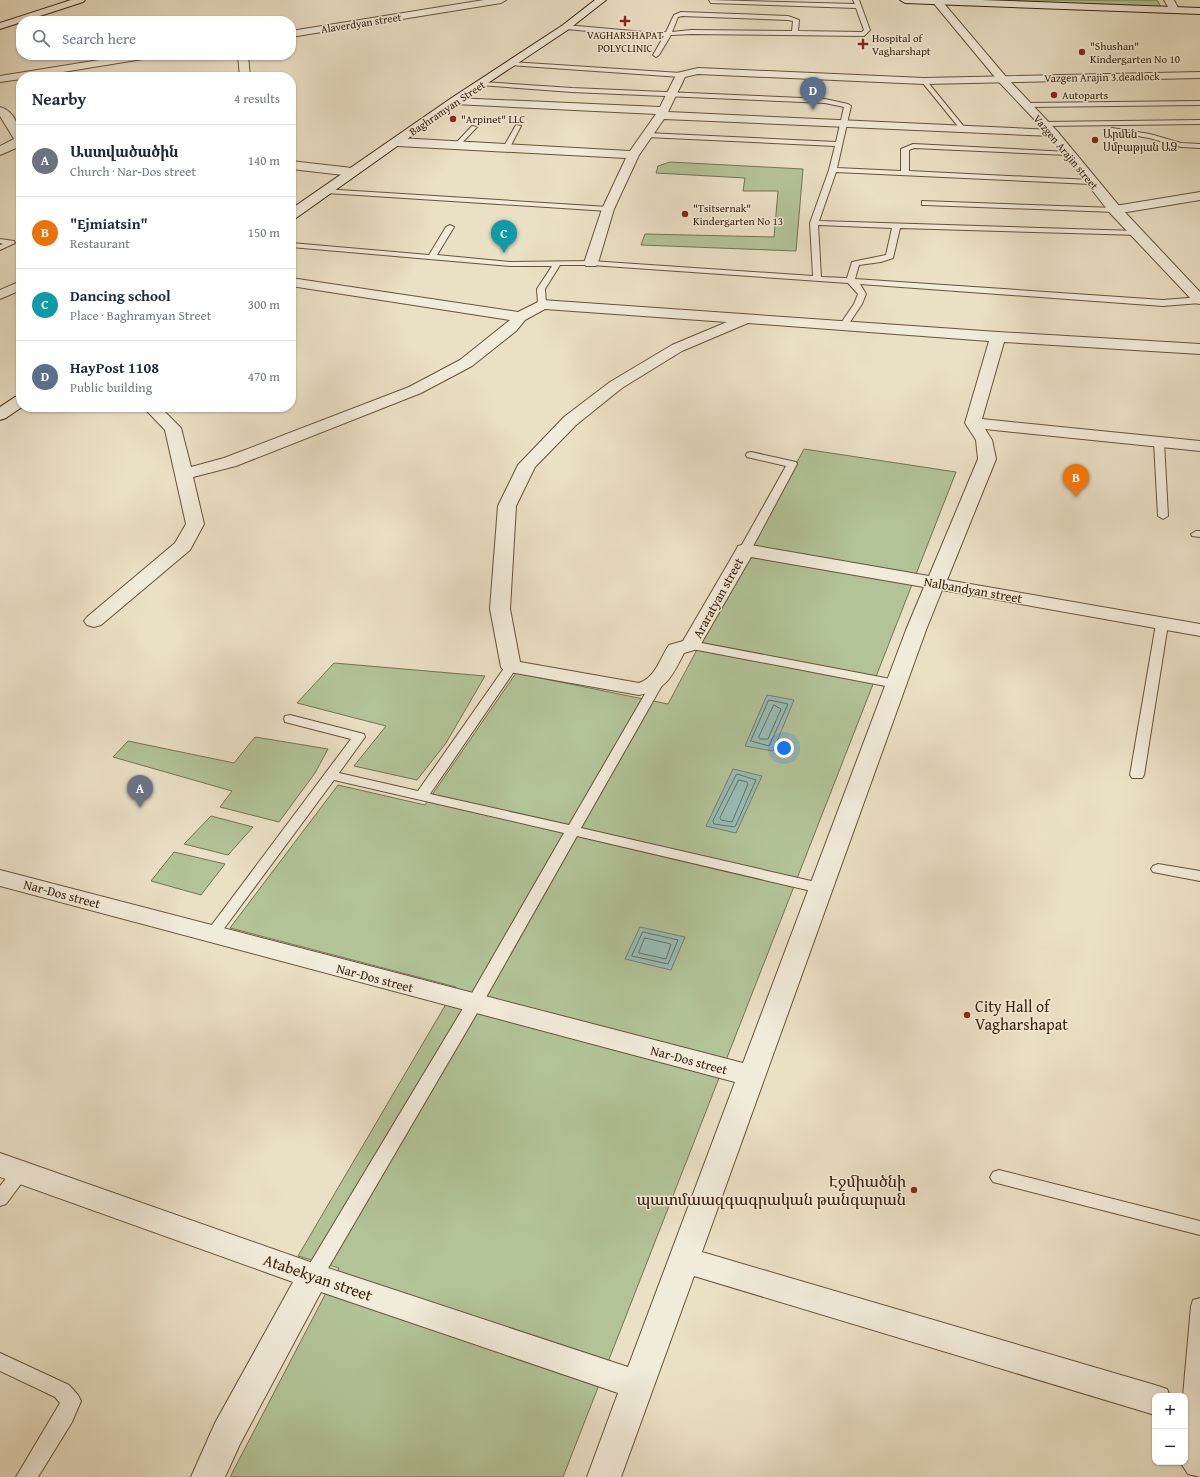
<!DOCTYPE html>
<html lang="en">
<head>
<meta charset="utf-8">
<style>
  :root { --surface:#fff; --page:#f2f2f3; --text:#1f2937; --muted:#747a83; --line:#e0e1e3; --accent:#ea580c }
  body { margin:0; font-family:"Gentium Book Plus","Noto Serif Armenian",serif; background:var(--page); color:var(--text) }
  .controls { position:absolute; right:12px; bottom:12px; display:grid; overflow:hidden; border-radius:8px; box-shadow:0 1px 3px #0004 }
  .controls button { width:36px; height:36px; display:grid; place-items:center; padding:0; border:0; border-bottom:1px solid var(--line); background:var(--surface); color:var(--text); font:20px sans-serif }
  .you { position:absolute; left:784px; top:748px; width:14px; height:14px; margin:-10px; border:3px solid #fff; border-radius:50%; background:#1a73e8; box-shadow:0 0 0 6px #1a73e833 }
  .badge { display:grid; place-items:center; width:26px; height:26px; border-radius:50%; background:var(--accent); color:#fff; font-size:13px; font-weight:700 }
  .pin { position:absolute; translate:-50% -33px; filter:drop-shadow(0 1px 2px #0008) }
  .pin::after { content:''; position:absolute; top:21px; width:14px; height:12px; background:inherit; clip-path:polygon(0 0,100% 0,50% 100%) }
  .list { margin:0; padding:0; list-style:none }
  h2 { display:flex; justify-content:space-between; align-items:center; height:52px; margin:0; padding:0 16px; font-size:17px }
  h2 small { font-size:13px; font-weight:400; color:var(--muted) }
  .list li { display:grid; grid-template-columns:26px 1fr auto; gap:12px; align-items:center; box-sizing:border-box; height:72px; padding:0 16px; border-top:1px solid var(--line) }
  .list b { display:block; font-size:15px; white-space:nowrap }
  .list p { margin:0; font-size:13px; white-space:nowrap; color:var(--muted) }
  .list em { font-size:13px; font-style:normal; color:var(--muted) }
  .icon { flex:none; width:22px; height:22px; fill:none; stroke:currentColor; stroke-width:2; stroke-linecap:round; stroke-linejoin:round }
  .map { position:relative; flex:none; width:1200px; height:1477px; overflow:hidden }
  .search { position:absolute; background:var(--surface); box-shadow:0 1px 3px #0004; left:16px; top:16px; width:280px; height:44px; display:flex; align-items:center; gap:10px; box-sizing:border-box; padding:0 14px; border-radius:16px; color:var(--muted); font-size:15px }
  .panel { position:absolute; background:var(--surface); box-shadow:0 1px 3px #0004; left:16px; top:72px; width:280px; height:340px; border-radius:16px }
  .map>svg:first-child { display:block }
  .green { fill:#b2c398; stroke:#777251 }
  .water { fill:#98bdb6; stroke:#737f71 }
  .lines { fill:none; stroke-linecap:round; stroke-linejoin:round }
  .shore { stroke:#6a7060; stroke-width:1 }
  .service-casing { stroke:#685239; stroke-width:2 }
  .minor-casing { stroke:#685239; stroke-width:2 }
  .tertiary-casing { stroke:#685239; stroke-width:2 }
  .secondary-casing { stroke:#3c220a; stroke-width:2 }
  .service { fill:#f1ebd9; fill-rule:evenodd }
  .minor { fill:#f1ebd9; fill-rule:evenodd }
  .tertiary { fill:#f1ebd9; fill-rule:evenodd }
  .secondary { fill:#f1ebd9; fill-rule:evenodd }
  .poi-dot { fill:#8f2418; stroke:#f1ebd9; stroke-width:1.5 }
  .labels { text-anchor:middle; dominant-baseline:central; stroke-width:3; stroke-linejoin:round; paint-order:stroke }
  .far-street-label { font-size:11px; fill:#3c220a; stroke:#f1ebd9 }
  .far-poi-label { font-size:11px; fill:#3c220a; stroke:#f1ebd9; text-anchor:start }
  .street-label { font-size:13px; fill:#3c220a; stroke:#f1ebd9 }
  .near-poi-label { font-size:16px; fill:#3c220a; stroke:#f1ebd9; text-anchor:start }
  .near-street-label { font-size:16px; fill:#3c220a; stroke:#f1ebd9 }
</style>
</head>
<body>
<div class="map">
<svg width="1200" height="1477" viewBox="0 0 1200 1477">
  <rect width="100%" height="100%" fill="#eae0c5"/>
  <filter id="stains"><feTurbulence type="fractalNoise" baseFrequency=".005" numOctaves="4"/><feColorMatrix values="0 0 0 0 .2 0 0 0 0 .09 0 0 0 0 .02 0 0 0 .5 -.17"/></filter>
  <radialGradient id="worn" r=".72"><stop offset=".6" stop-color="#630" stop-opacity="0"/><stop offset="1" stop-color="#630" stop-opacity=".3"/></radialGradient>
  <g class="green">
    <polygon points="955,0 1157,0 1161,7"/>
    <polygon points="670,162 803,169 796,251 641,245 645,234 774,237 778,191 743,191 745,178 656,173 658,166"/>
    <polygon points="804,449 956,472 563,1477 230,1477 339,1268 298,1256 456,987 230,928 338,785 425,805 516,673 668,704"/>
    <polygon points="334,663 485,676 446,743 417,780 354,766 386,726 297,703"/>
    <polygon points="255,737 328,749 315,773 279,822 220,807 232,791 113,757 128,741 234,763"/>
    <polygon points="211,816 253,827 228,855 184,844"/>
    <polygon points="174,852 225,864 201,895 151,881"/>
  </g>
  <g class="water">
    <polygon points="767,695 794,700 773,751 745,746"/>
    <polygon points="733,769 762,776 736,833 706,826"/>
    <polygon points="640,927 685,937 671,970 625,959"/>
  </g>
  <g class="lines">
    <g class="shore">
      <polygon points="769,700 788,704 769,746 751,741"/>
      <polygon points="774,705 781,709 768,739 760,739 759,737"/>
      <polygon points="737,774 756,780 735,827 714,824 713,821"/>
      <polygon points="739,780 747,782 748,784 732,822 721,820 720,818"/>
      <polygon points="643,932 678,940 668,964 632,956"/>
      <polygon points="645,938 671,944 666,959 639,953"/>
    </g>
    <g class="service-casing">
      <g id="service">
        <path d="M709 0 855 4 853 0H859L870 30 864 36 691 34 671 35 659 55 656 57 653 55 664 36 655 37 566 29 563 27 566 25 655 33 666 32 674 15 681 12 788 16 799 20 798 31 862 32 864 30 856 8 711 3ZM682 16 788 20 793 21 792 31 691 30 672 32 678 17Z"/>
        <polygon points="511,62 681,73 684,75 681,77 509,65 508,64"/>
        <polygon points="922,80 926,80 965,128 965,130 961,130 922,82"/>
        <path d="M482 82 572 88 825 99 848 104 851 106 837 168 901 171V149L913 144 1070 152 1072 153 1068 155 914 148 909 150V171L1091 180 1095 182 1091 184 836 172 819 221 1137 231H1140V235L900 228 893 258 881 262 859 265 855 279 1163 300 1200 297V303L1163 306 860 284 866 294 862 304 846 328 843 329 839 326 854 304 858 294 848 283 591 265H560L545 289 546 304 542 307 538 304 537 289 552 266H510L291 247V243L429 255 446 227 450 225 454 227 437 255 510 262 591 261 813 276 810 223 829 170 835 146 647 137 644 135 647 133 836 142 844 107 825 103 572 92 480 85V83ZM818 225 892 228 886 255 852 262 847 278 821 277Z"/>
        <polygon points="1200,101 1200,105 1027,107 1024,105 1027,103"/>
        <polygon points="1200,120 1200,124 1044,126 1041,124 1044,122"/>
        <polygon points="516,125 521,126 509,149 505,149 503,148"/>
        <polygon points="472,126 477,127 459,146 455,146 455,144"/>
        <polygon points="1112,128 1150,134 1181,143 1200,144 1200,148 1181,147 1149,138 1110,131 1109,130"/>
        <polygon points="323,189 608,207 612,209 608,211 326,193 323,193"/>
        <polygon points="922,201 1115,208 1119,210 1115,212 925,205 922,205"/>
        <polygon points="0,239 14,241 15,243 0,250 0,245 3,244 0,243"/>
        <polygon points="1159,439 1164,442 1168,516 1163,519 1158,516 1154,442"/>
        <polygon points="751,452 796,462 797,464 751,550 745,553 739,550 786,466 747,457 746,455 747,453"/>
        <polygon points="1196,531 1200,531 1200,537 1192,536 1191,534"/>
        <polygon points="1162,620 1168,624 1144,775 1142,778 1132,778 1130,775 1156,624"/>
        <polygon points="691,641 896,680 902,684 896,688 687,648 685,645 687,642"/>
        <polygon points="511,663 517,667 430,794 569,825 653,680 659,676 665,680 581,828 820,883 825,885 827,888 825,891 820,893 577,836 480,1008 320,1282 313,1284 306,1282 304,1276 306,1270 468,1000 564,833 334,780 217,938 212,939 207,938 205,934 351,739 285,722 284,719 285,716 290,715 364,734 365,737 339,773 418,791 507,664"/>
        <polygon points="1158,864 1200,871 1200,881 1153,872 1151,869 1153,866"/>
        <polygon points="21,1165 27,1167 30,1172 6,1204 0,1206 0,1186 15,1167"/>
        <polygon points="999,1170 1200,1221 1200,1235 993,1182 990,1177 993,1172"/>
        <polygon points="1200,1298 1200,1430 1199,1442 1196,1449 1189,1451 1185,1450 1185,1396 1183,1396 1191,1306 1193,1300"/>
        <polygon points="0,1353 69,1385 78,1395 81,1401 72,1422 38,1477 16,1477 60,1403 55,1397 0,1371"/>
      </g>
    </g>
    <g class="minor-casing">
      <g id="minor">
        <polygon points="484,0 506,0 501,3 291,37 291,31"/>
        <polygon points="1164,0 1174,0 1179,10 1177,12 1171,12"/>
        <polygon points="130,55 154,55 149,58 32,77 21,77 21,79 0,82 0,76"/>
        <polygon points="238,55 248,55 250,77 240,77"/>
        <polygon points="698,68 924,78 1200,72 1200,78 924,84 698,74 685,77 668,112 1053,130 1059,133 1053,136 664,119 639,155 614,209 598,263 596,266 586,266 584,263 602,209 626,158 398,146 392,142 398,138 630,151 656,114 454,104 448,101 454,98 660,107 677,73"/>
        <path d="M0 107C16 111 21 131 21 146L0 155V146L14 139 0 116Z"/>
        <polygon points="291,161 352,168 358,172 352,176 291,169"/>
        <polygon points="1200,192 1200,200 1115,214 1109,210 1115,206"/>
        <path d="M291 278 518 312 542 300 998 332 1200 344V354L1004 342 982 419 1200 441V451L985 429 992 440 996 459 947 580 1200 624V636L942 590 926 630 702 1252 1155 1385 1167 1389 1170 1396H1155V1415L694 1276 621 1477H587L618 1393 321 1292 240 1444 225 1477H191L215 1423 293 1282 0 1177V1153L313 1263 628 1367 735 1082 0 886V870L743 1063 906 630 924 587 751 557 698 649 684 653C672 676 667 690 639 695L504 671 501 667 490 609 498 506 518 465 564 417 610 382 672 345 727 322 545 309 525 320 516 331 472 366 421 393 236 466 193 477 204 524 190 550 101 625 94 627 87 625 84 621 87 617 175 543 186 524 165 430 143 407H160L181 428 191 467 224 458 409 387 460 360 510 320 291 286ZM748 323 989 341 965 423 976 440 978 459 929 576 745 544 738 546 736 550 683 641 669 645C660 658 656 677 639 683L520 662 510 609 516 506 535 467 576 425 622 388 682 351Z"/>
        <polygon points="21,281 21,290 0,299 0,290"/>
        <polygon points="1185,1423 1197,1428 1200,1432 1200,1477 1188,1474 1180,1462 1185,1462"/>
      </g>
    </g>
    <g class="tertiary-casing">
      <polygon id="tertiary" points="931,0 941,0 1007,78 1057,131 1120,207 1200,292 1200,304 1195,303 1110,213 1049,135 999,82"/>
    </g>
    <g class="secondary-casing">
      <g id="secondary">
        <polygon points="71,0 85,0 83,2 0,29 0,23"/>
        <polygon points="595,0 606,0 569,29 458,103 296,218 291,219 291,209 450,99 563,25"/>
        <polygon points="900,0 981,0 1200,8 1200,14 905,3"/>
        <polygon points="21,395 22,407 6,418 0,420 0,407 15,397"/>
      </g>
    </g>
    <use href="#service" class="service"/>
    <use href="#minor" class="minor"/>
    <use href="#tertiary" class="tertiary"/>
    <use href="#secondary" class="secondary"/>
  </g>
  <g class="poi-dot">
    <path d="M623 15h4v4h4v4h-4v4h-4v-4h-4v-4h4z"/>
    <path d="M861 38h4v4h4v4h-4v4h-4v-4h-4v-4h4z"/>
    <circle cx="1082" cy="52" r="4"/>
    <circle cx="1054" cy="95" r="4"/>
    <circle cx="453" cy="119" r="4"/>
    <circle cx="1095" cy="140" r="4"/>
    <circle cx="685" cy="214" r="4"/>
    <circle cx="967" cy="1015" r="4"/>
    <circle cx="914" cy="1190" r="4"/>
  </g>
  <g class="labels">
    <g class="far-street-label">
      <text transform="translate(361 23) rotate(-9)">Alaverdyan street</text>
      <text transform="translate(1102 77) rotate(-1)">Vazgen Arajin 3 deadlock</text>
      <text transform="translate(447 108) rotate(-34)">Baghramyan Street</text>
      <text transform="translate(1066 152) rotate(50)">Vazgen Arajin street</text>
    </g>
    <g class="far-poi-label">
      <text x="625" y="35" text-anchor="middle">VAGHARSHAPAT<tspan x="625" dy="13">POLYCLINIC</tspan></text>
      <text x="872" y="38">Hospital of<tspan x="872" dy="13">Vagharshapt</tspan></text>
      <text x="1090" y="46">"Shushan"<tspan x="1090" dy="13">Kindergarten No 10</tspan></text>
      <text x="1062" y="95">Autoparts</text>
      <text x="461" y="119">"Arpinet" LLC</text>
      <text x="1103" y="134">Արմեն<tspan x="1103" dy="13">Սմբաթյան ԱՁ</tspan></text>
      <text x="693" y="208">"Tsitsernak"<tspan x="693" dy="13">Kindergarten No 13</tspan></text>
    </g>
    <g class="street-label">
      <text transform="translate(973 590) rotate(10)">Nalbandyan street</text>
      <text transform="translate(718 598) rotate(-61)">Araratyan street</text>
      <text transform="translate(62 894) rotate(15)">Nar-Dos street</text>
      <text transform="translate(375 978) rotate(15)">Nar-Dos street</text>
      <text transform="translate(689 1060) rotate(15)">Nar-Dos street</text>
    </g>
    <g class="near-poi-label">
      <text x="975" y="1006">City Hall of<tspan x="975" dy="18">Vagharshapat</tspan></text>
      <text x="906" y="1181" text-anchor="end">Էջմիածնի<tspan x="906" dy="18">պատմաազգագրական թանգարան</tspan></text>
    </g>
    <g class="near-street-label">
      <text transform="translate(318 1277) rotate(19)">Atabekyan street</text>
    </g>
  </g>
  <rect width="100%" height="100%" filter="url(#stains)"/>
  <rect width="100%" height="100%" fill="url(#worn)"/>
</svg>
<div class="controls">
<button>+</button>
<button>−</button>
</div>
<div class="you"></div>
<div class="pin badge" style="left:140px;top:808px;background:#6b7280">A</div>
<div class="pin badge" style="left:1076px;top:497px;background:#e8710a">B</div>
<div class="pin badge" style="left:504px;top:253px;background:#0f9aa8">C</div>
<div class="pin badge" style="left:813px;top:110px;background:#5c6f8a">D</div>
<div class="search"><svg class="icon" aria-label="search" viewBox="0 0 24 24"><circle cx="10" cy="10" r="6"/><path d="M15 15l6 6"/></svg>Search here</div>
<section class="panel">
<h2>Nearby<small>4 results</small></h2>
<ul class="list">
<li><span class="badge" style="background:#6b7280">A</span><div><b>Աստվածածին</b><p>Church · Nar-Dos street</p></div><em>140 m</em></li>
<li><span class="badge" style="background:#e8710a">B</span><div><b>&quot;Ejmiatsin&quot;</b><p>Restaurant</p></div><em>150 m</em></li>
<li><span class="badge" style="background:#0f9aa8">C</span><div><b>Dancing school</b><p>Place · Baghramyan Street</p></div><em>300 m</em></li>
<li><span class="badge" style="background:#5c6f8a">D</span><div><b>HayPost 1108</b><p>Public building</p></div><em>470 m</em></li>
</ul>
</section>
</div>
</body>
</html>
